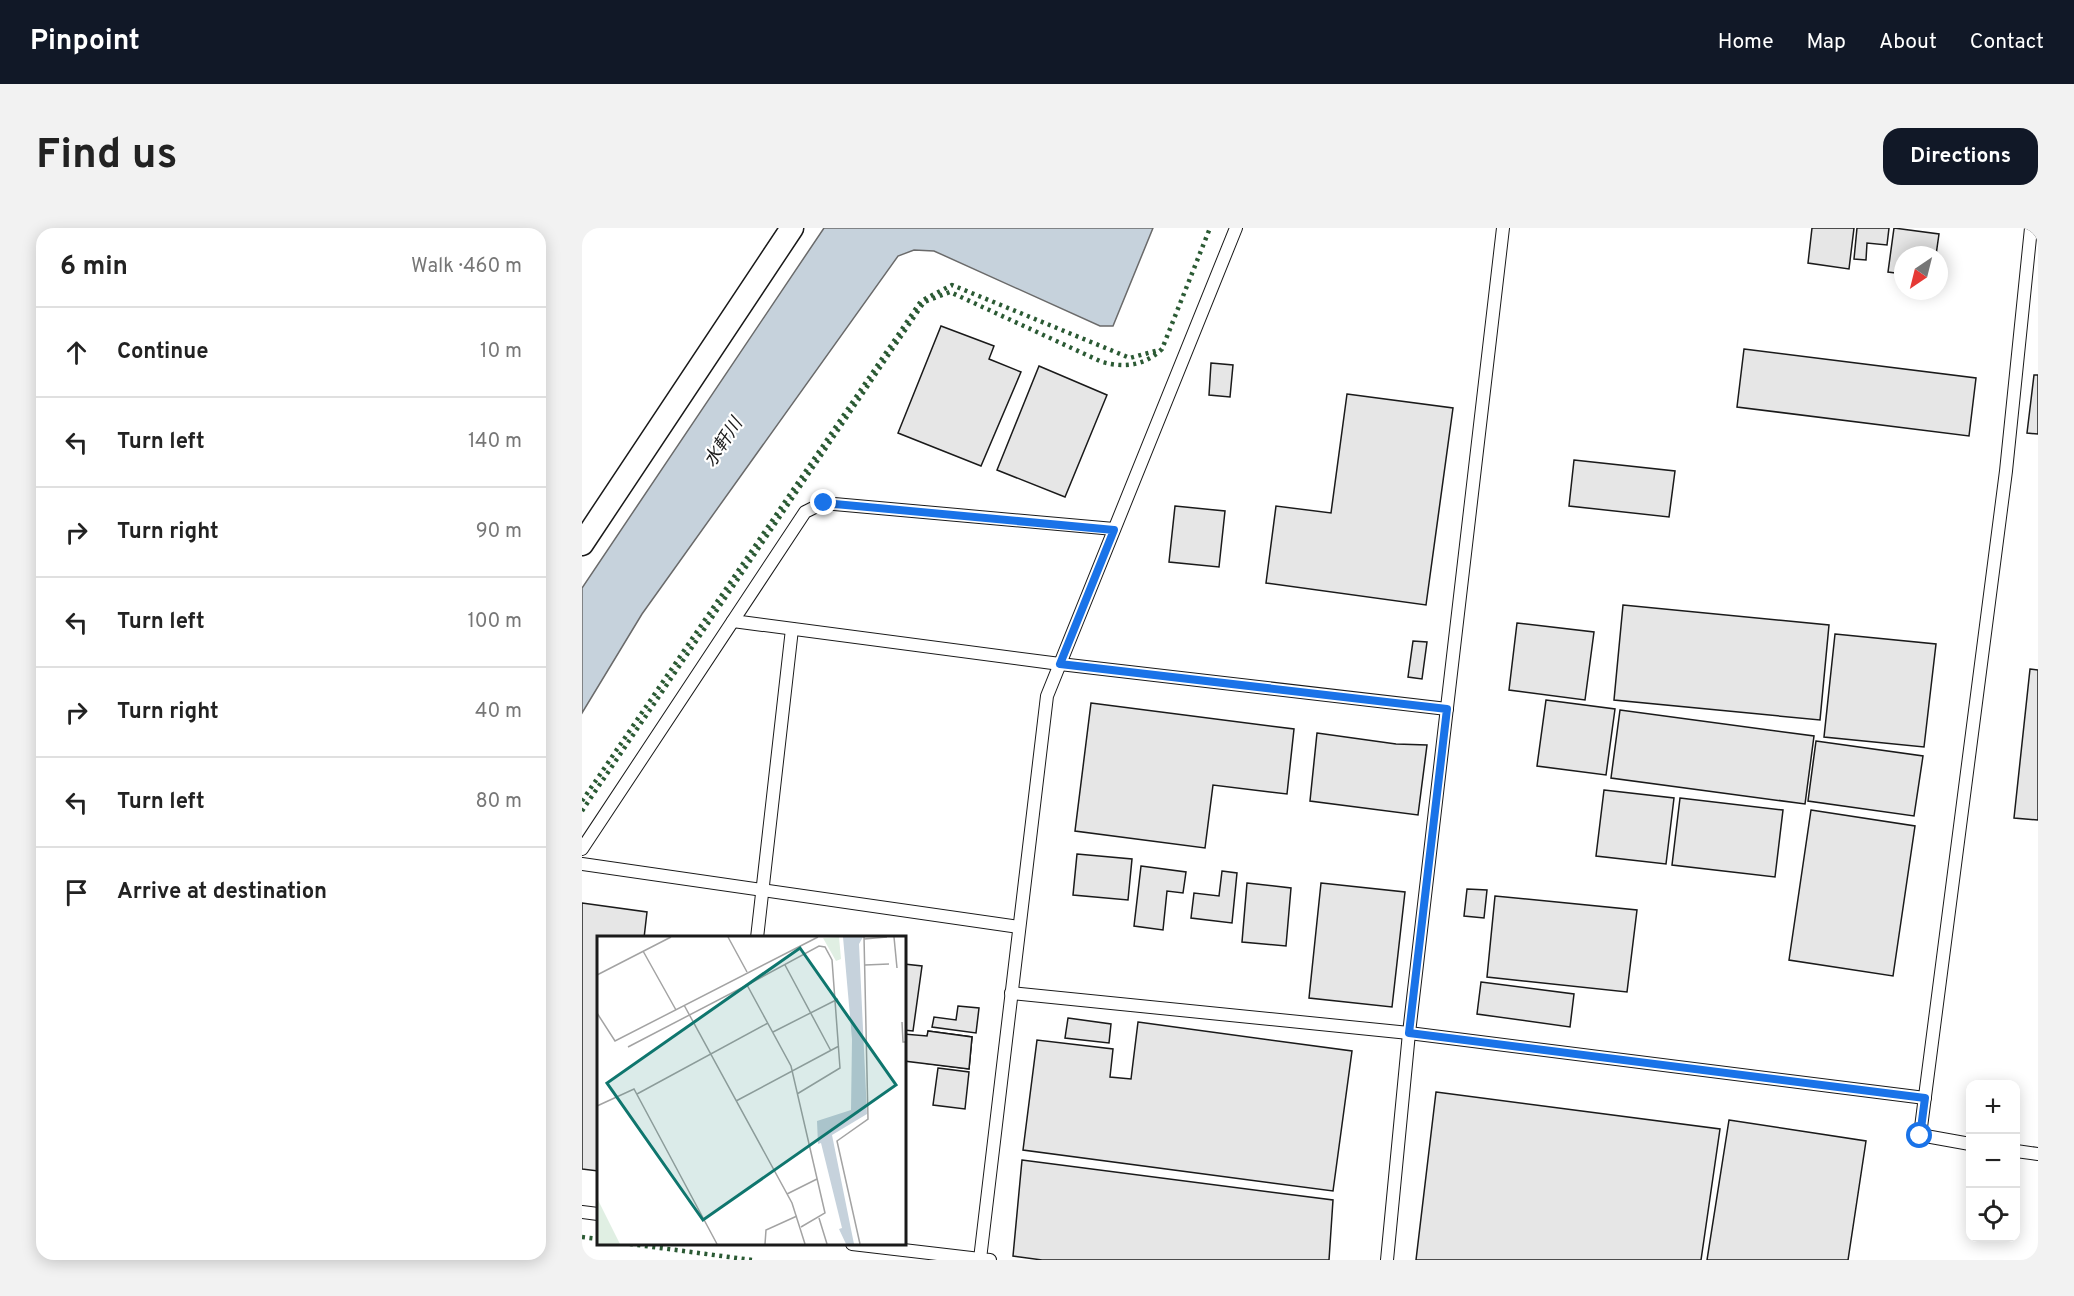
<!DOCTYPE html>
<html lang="en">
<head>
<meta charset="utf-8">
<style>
  :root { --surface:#fff; --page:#f2f2f2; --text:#222; --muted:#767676; --line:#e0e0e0; --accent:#111827 }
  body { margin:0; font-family:Overpass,"Noto Sans JP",sans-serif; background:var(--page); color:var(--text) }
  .controls { position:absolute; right:18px; bottom:18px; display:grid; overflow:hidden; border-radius:12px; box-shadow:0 3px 15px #0003 }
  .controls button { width:54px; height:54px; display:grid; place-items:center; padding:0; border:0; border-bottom:2px solid var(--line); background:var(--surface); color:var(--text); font:30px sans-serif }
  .compass { position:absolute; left:1312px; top:18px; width:54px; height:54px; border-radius:50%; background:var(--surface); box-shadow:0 3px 15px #0003; rotate:215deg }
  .stop { position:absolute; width:18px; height:18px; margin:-14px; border:4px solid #1a73e8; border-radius:50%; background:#fff }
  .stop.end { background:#1a73e8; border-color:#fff; box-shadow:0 2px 6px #0008 }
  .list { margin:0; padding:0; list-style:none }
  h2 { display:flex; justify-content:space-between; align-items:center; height:78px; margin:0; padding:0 24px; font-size:26px }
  h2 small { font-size:20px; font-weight:400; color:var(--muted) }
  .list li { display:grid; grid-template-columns:39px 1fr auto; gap:18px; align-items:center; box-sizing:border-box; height:90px; padding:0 24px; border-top:2px solid var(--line) }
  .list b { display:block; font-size:22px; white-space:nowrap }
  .list em { font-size:20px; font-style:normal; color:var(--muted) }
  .icon { flex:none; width:33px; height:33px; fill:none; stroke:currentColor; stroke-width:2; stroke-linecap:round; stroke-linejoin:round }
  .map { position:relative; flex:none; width:1456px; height:1032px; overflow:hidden; border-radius:18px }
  header { display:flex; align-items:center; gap:36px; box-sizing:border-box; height:84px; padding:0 30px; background:var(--accent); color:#fff }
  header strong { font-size:28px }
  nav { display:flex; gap:33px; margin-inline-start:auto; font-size:21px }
  .intro { display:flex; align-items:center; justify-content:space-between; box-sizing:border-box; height:144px; padding:0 36px }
  h1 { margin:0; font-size:42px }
  .button { padding:15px 27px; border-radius:18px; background:var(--accent); color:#fff; font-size:21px; font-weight:700 }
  main { display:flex; gap:36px; padding:0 36px }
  aside { flex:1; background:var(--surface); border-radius:18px; box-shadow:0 3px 15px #0003 }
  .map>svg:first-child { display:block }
  .water { fill:#c6d2dc; stroke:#6a6a6a; stroke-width:1.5 }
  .building { fill:#e6e6e6; stroke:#1a1a1a; stroke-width:1.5 }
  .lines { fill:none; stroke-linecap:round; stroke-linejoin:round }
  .service-casing { stroke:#1a1a1a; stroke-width:14 }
  .minor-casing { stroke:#1a1a1a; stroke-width:25 }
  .service { stroke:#fff; stroke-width:12 }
  .minor { stroke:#fff; stroke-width:22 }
  .hedge { stroke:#2b5a34; stroke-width:4.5; stroke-dasharray:3 4.5; stroke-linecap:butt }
  .route { stroke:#1a73e8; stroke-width:8 }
  .labels { text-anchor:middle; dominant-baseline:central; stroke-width:4.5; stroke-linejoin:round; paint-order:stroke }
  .water-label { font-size:18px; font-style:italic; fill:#1a1a1a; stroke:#fff }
  .inset-road { fill:none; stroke:#a3a3a3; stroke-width:1.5 }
  .view { fill:#0f766e; fill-opacity:0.15; stroke:#0f766e; stroke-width:3 }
  .inset-edge { fill:none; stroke:#1a1a1a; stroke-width:3 }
</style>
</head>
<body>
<header>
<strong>Pinpoint</strong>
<nav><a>Home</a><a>Map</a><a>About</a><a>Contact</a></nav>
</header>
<div class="intro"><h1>Find us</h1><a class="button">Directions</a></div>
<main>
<aside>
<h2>6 min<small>Walk · 460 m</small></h2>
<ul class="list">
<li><svg class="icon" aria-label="ahead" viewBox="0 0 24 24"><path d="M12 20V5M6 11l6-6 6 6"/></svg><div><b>Continue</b></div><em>10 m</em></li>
<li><svg class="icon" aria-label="left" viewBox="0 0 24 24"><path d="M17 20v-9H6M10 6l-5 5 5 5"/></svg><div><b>Turn left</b></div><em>140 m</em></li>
<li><svg class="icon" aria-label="right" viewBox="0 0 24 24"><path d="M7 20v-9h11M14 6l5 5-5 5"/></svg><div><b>Turn right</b></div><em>90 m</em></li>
<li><svg class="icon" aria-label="left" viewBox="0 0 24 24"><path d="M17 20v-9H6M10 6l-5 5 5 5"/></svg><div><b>Turn left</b></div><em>100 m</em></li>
<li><svg class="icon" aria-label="right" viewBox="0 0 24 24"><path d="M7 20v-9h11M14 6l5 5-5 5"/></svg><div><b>Turn right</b></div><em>40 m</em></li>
<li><svg class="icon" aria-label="left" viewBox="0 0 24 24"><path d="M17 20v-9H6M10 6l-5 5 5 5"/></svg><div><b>Turn left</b></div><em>80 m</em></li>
<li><svg class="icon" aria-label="arrive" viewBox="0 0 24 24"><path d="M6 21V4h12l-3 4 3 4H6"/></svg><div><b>Arrive at destination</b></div></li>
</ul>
</aside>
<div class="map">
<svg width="1456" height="1032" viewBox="0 0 1456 1032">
  <rect width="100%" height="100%" fill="#fff"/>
  <polygon class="water" points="242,0 571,0 531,98 518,98 352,23 332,22 316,28 60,386 0,485 0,360"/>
  <g class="building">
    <polygon points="1230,0 1272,0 1267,41 1226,35"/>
    <polygon points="1275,0 1307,0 1305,17 1285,15 1284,32 1272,31"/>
    <polygon points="1312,0 1357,6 1354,27 1321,27 1321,46 1306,44"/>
    <polygon points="359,98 412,118 407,131 439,144 399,238 316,205"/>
    <polygon points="1162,121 1394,150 1387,208 1155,179"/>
    <polygon points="629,135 651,137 648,169 627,167"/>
    <polygon points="457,138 525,167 483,269 415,242"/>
    <polygon points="1452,147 1456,147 1456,206 1445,205"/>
    <polygon points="765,166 871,180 844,377 684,355 694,278 749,285"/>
    <polygon points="992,232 1093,243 1087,289 987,278"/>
    <polygon points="593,278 643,283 637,339 587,334"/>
    <polygon points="1041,377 1247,397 1238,492 1032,472"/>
    <polygon points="935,395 1012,404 1003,472 927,462"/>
    <polygon points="1253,406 1354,416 1342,519 1242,509"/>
    <polygon points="831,413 845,414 840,451 826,449"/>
    <polygon points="1448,441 1456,442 1456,592 1432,590"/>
    <polygon points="964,472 1033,481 1024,547 955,538"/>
    <polygon points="509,475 712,501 705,566 631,557 623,620 493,603"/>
    <polygon points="1038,482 1232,508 1223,576 1029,550"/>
    <polygon points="735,505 814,516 845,517 836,587 728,573"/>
    <polygon points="1234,513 1341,528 1332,588 1226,573"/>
    <polygon points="1022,562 1092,570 1084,636 1014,628"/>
    <polygon points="1098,570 1201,582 1193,649 1090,637"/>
    <polygon points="1229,582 1333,598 1311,748 1207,732"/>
    <polygon points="495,626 550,631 546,672 491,667"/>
    <polygon points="559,638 604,644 601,665 585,663 581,702 552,698"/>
    <polygon points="640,643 655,645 650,695 609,690 612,665 637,668"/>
    <polygon points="665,655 709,660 704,718 660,714"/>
    <polygon points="739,655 823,664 810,779 727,770"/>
    <polygon points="885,661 905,662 902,690 882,688"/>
    <polygon points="913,668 1055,682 1045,764 905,749"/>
    <polygon points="0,675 65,684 62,710 16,710 16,943 0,941"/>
    <polygon points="322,736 340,738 331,803 322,802"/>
    <polygon points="899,754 992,766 988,799 895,786"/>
    <polygon points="376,778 397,780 394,805 350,799 352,789 374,792"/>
    <polygon points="486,790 529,796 527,815 483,810"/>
    <polygon points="556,794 770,823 751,963 441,922 455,812 531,821 528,849 549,851"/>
    <polygon points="346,803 390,809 387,841 342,835"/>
    <polygon points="346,803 390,809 387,841 322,833 322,806 345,808"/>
    <polygon points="356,840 387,844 383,881 351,877"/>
    <polygon points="854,864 1138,901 1119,1032 834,1032"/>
    <polygon points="1147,892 1284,913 1266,1032 1125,1032"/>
    <polygon points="440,932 751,972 747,1032 460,1032 431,1028"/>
  </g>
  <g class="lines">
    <g class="service-casing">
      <g id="service">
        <polyline points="151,393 478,436 865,481"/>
        <polyline points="0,621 223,284 241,275 532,301"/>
        <polyline points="0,636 437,699"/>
        <polyline points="175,710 210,401"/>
        <polyline points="429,765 827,805 1343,870"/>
        <polyline points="1388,916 1338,907 1424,243 1449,0"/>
        <polyline points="1434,923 1456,926"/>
        <polyline points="0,984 16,986"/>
        <polyline points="270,1016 398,1031"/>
        <polyline points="408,1032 398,1031 465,468 654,0"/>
        <polyline points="805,1032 827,805 921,0"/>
      </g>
    </g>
    <g class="minor-casing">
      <polyline id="minor" points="0,316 210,0"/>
    </g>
    <use href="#service" class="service"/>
    <use href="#minor" class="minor"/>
    <g class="hedge">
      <polyline points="0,573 339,73 370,57 548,130 577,122"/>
      <path d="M0 583 342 74 368 64 520 134C543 140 562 138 580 121L628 0"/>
      <polyline points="0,1009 16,1011"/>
      <polyline points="48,1016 170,1032"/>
    </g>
  </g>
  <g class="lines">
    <polyline class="route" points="242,275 532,302 478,436 865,481 827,805 1343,870 1338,908"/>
  </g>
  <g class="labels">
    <g class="water-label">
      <text transform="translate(142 215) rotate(-57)">水軒川</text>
    </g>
  </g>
  <g transform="translate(15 708)">
    <rect width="309" height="309" fill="#fff"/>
    <path d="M242 1 244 23 239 25 226 2ZM0 262 23 308H0Z" fill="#e0efe3"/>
    <path d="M246 1H266L262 8 270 178 235 199 257 308H249L242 293 245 292 224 207 221 208 220 185 254 174 255 103Z" fill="#c6d2dc"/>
    <path class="inset-road" d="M131 1 150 36M297 1 300 32M267 3 290 1M46 15 79 74M188 29 234 115M268 29 292 28M0 39 74 1M150 49 222 10 228 11 235 24 243 132 200 158M87 69 195 267 208 308M0 77 18 105 221 1M305 86 306 106H309M176 96 241 63M31 111 150 49 194 130 228 277 204 291M40 158 171 87M139 165 242 110M0 170 37 153 120 308M190 258 220 243M222 282 230 308M168 308 169 294 200 280M263 308 240 205 271 183 267 1"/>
    <path class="view" d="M203 12 299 149 106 284 10 147Z"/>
    <rect width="309" height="309" class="inset-edge"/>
  </g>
</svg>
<div class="controls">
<button>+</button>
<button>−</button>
<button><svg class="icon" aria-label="locate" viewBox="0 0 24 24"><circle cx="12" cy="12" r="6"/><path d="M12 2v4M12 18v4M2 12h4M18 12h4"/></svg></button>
</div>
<svg class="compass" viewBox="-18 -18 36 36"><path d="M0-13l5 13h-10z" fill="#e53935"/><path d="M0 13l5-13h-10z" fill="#767676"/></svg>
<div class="stop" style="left:1338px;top:908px"></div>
<div class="stop end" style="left:242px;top:275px"></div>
</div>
</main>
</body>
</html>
